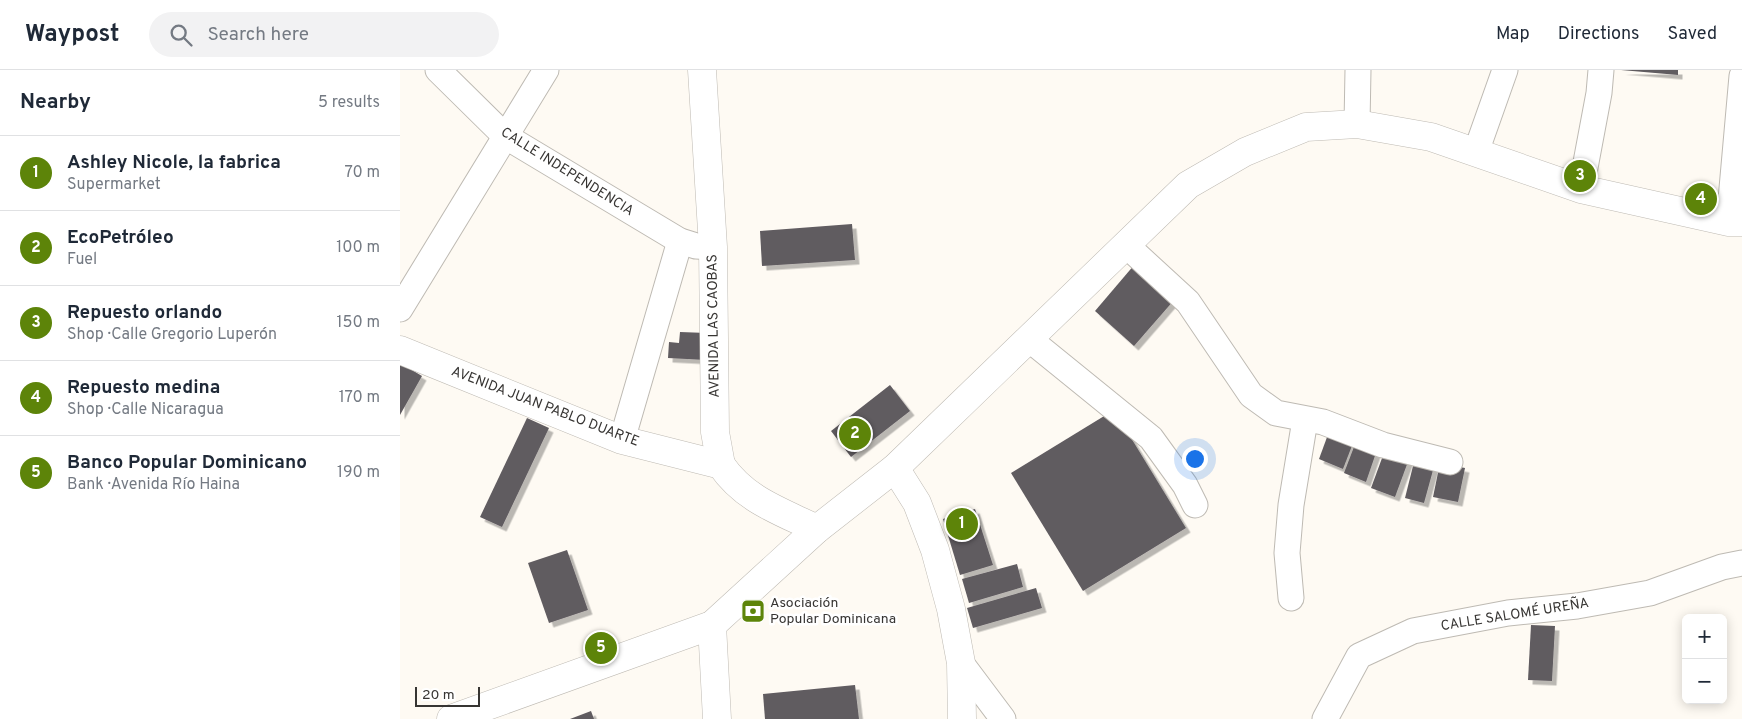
<!DOCTYPE html>
<html lang="en">
<head>
<meta charset="utf-8">
<style>
  :root { --surface:#fff; --page:#f2f2f3; --text:#1f2937; --muted:#747a83; --line:#e0e1e3; --accent:#5d8409 }
  body { margin:0; font-family:Overpass,sans-serif; background:var(--page); color:var(--text) }
  .controls { position:absolute; right:15px; bottom:15px; display:grid; overflow:hidden; border-radius:8px; box-shadow:0 2px 12px #0003 }
  .controls button { width:45px; height:45px; display:grid; place-items:center; padding:0; border:0; border-bottom:1px solid var(--line); background:var(--surface); color:var(--text); font:25px sans-serif }
  .scale { position:absolute; left:15px; bottom:12px; width:65px; box-sizing:border-box; padding-left:5px; border:2px solid #373533; border-top:0; font-size:14px; line-height:18px; white-space:nowrap; color:#373533; -webkit-text-stroke:4px #fff; paint-order:stroke }
  .you { position:absolute; left:794px; top:388px; width:18px; height:18px; margin:-12px; border:4px solid #fff; border-radius:50%; background:#1a73e8; box-shadow:0 0 0 8px #1a73e833 }
  .badge { display:grid; place-items:center; width:32px; height:32px; border-radius:50%; background:var(--accent); color:#fff; font-size:16px; font-weight:700 }
  .pin { position:absolute; translate:-50% -50%; border:2px solid #fff; box-shadow:0 1px 5px #0006 }
  .list { margin:0; padding:0; list-style:none }
  h2 { display:flex; justify-content:space-between; align-items:center; height:65px; margin:0; padding:0 20px; font-size:21px }
  h2 small { font-size:16px; font-weight:400; color:var(--muted) }
  .list li { display:grid; grid-template-columns:32px 1fr auto; gap:15px; align-items:center; box-sizing:border-box; height:75px; padding:0 20px; border-top:1px solid var(--line) }
  .list b { display:block; font-size:19px; white-space:nowrap }
  .list p { margin:0; font-size:16px; white-space:nowrap; color:var(--muted) }
  .list em { font-size:16px; font-style:normal; color:var(--muted) }
  .icon { flex:none; width:28px; height:28px; fill:none; stroke:currentColor; stroke-width:2; stroke-linecap:round; stroke-linejoin:round }
  .map { position:relative; flex:none; width:1342px; height:649px; overflow:hidden }
  header { display:flex; align-items:center; gap:30px; box-sizing:border-box; height:70px; padding:0 25px; background:var(--surface); border-bottom:1px solid var(--line) }
  header strong { font-size:24px }
  nav { display:flex; gap:28px; margin-inline-start:auto; font-size:18px }
  .search { width:350px; height:45px; background:var(--page); display:flex; align-items:center; gap:12px; box-sizing:border-box; padding:0 18px; border-radius:28px; color:var(--muted); font-size:19px }
  main { display:flex }
  aside { flex:1; background:var(--surface) }
  .map>svg:first-child { display:block }
  .building { fill:#605b60; filter:url(#shadow) }
  .lines { fill:none; stroke-linecap:round; stroke-linejoin:round }
  .minor-casing { stroke:#bebab3; stroke-width:27 }
  .tertiary-casing { stroke:#bebab3; stroke-width:29 }
  .secondary-casing { stroke:#bebab3; stroke-width:29 }
  .minor { stroke:#fff; stroke-width:25 }
  .tertiary { stroke:#fff; stroke-width:28 }
  .secondary { stroke:#fff; stroke-width:28 }
  .labels { text-anchor:middle; dominant-baseline:central; stroke-width:5; stroke-linejoin:round; paint-order:stroke }
  .street-label { font-size:14px; fill:#373533; stroke:#fff }
  .poi-label { font-size:14px; fill:#373533; stroke:#fff; text-anchor:start }
</style>
</head>
<body>
<header>
<strong>Waypost</strong>
<div class="search"><svg class="icon" aria-label="search" viewBox="0 0 24 24"><circle cx="10" cy="10" r="6"/><path d="M15 15l6 6"/></svg>Search here</div>
<nav><a>Map</a><a>Directions</a><a>Saved</a></nav>
</header>
<main>
<aside>
<h2>Nearby<small>5 results</small></h2>
<ul class="list">
<li><span class="badge">1</span><div><b>Ashley Nicole, la fabrica</b><p>Supermarket</p></div><em>70 m</em></li>
<li><span class="badge">2</span><div><b>EcoPetróleo</b><p>Fuel</p></div><em>100 m</em></li>
<li><span class="badge">3</span><div><b>Repuesto orlando</b><p>Shop · Calle Gregorio Luperón</p></div><em>150 m</em></li>
<li><span class="badge">4</span><div><b>Repuesto medina</b><p>Shop · Calle Nicaragua</p></div><em>170 m</em></li>
<li><span class="badge">5</span><div><b>Banco Popular Dominicano</b><p>Bank · Avenida Río Haina</p></div><em>190 m</em></li>
</ul>
</aside>
<div class="map">
<svg width="1342" height="649" viewBox="0 0 1342 649">
  <defs>
    <filter id="shadow"><feDropShadow dx="4.5" dy="4.5" stdDeviation="0" flood-color="#0004"/></filter>
  </defs>
  <rect width="100%" height="100%" fill="#fefaf3"/>
  <g class="building">
    <polygon points="1221,0 1278,0 1278,5"/>
    <polygon points="452,154 455,190 362,196 360,161"/>
    <polygon points="735,194 775,229 734,276 695,241"/>
    <polygon points="280,262 307,263 306,290 268,288 269,272 279,273"/>
    <polygon points="0,293 22,306 0,345"/>
    <polygon points="490,315 510,341 451,387 431,361"/>
    <polygon points="714,340 786,458 683,521 611,403"/>
    <polygon points="127,348 149,358 102,457 80,447"/>
    <polygon points="930,359 955,368 943,399 919,389"/>
    <polygon points="957,369 978,377 966,412 944,403"/>
    <polygon points="985,380 1009,389 995,427 971,418"/>
    <polygon points="1015,388 1035,393 1024,433 1005,428"/>
    <polygon points="1040,393 1065,398 1058,432 1033,427"/>
    <polygon points="575,439 593,495 560,505 543,449"/>
    <polygon points="167,480 188,540 149,553 128,493"/>
    <polygon points="617,494 623,517 569,533 562,509"/>
    <polygon points="636,518 642,538 573,558 567,538"/>
    <polygon points="1131,555 1155,556 1152,611 1128,610"/>
    <polygon points="455,615 459,649 365,649 363,624"/>
    <polygon points="191,641 194,649 170,649"/>
  </g>
  <g class="lines">
    <g class="minor-casing">
      <g id="minor">
        <polyline points="38,0 105,66 280,171 296,176 313,177"/>
        <polyline points="957,54 958,0"/>
        <polyline points="1076,82 1105,0"/>
        <polyline points="1181,119 1199,23 1201,0"/>
        <polyline points="1329,152 1342,6"/>
        <polyline points="726,175 788,232 851,325 876,343 923,352 983,375 1050,392"/>
        <polyline points="0,239 146,0"/>
        <polyline points="629,269 751,368 785,415 795,435"/>
        <polyline points="222,370 280,171"/>
        <polyline points="891,528 887,483 891,435 905,350"/>
        <polyline points="561,593 603,649"/>
        <polyline points="925,649 959,586 1013,561 1108,543 1177,536 1250,523 1322,497 1342,493"/>
      </g>
    </g>
    <g class="tertiary-casing">
      <g id="tertiary">
        <polyline points="302,0 313,177 315,362 321,395"/>
        <polyline points="495,398 517,433 535,480 551,539 561,593 562,649"/>
        <polyline points="312,555 317,649"/>
      </g>
    </g>
    <g class="secondary-casing">
      <g id="secondary">
        <path d="M0 280 222 370 321 395C345 430 380 441 417 459"/>
        <polyline points="51,649 312,555 417,459 495,398 788,115 845,82 906,57 957,54 1031,67 1181,119 1329,152 1342,152"/>
      </g>
    </g>
    <use href="#minor" class="minor"/>
    <use href="#tertiary" class="tertiary"/>
    <use href="#secondary" class="secondary"/>
  </g>
  <defs>
    <g id="bank-square" transform="scale(1.25)"><rect x="-9" y="-9" width="18" height="18" rx="4" fill="#5d8409" stroke="#fff"/><path d="M-6-4H6V4H-6ZM0-2.3a2.3 2.3 0 1 0 0 4.6a2.3 2.3 0 1 0 0-4.6Z" fill="#fff"/></g>
  </defs>
  <g fill-rule="evenodd">
    <use href="#bank-square" x="353" y="541"/>
  </g>
  <g class="labels">
    <g class="street-label">
      <text transform="translate(167 102) rotate(32)">CALLE INDEPENDENCIA</text>
      <text transform="translate(314 256) rotate(-91)">AVENIDA LAS CAOBAS</text>
      <text transform="translate(145 337) rotate(21)">AVENIDA JUAN PABLO DUARTE</text>
      <text transform="translate(1115 545) rotate(-9)">CALLE SALOMÉ UREÑA</text>
    </g>
    <g class="poi-label">
      <text x="370" y="533">Asociación<tspan x="370" dy="16">Popular Dominicana</tspan></text>
    </g>
  </g>
</svg>
<div class="controls">
<button>+</button>
<button>−</button>
</div>
<div class="scale">20 m</div>
<div class="you"></div>
<div class="pin badge" style="left:562px;top:454px">1</div>
<div class="pin badge" style="left:455px;top:364px">2</div>
<div class="pin badge" style="left:1180px;top:106px">3</div>
<div class="pin badge" style="left:1301px;top:129px">4</div>
<div class="pin badge" style="left:201px;top:578px">5</div>
</div>
</main>
</body>
</html>
